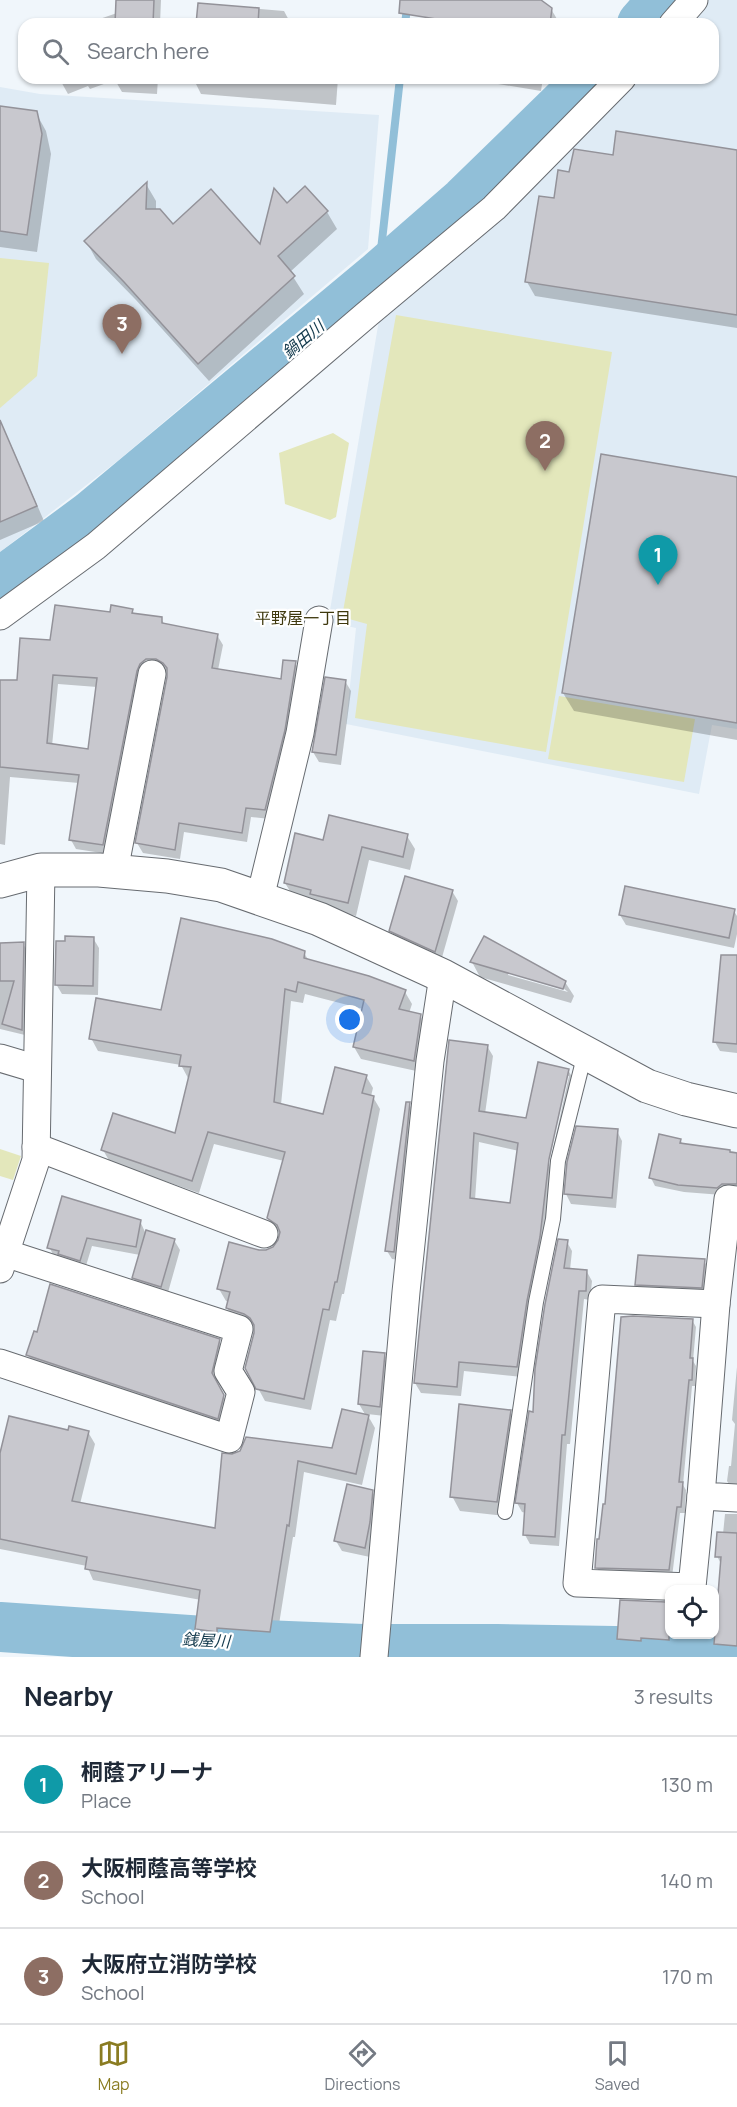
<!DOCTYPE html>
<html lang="en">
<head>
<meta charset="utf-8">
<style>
  :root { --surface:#fff; --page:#f6f6f7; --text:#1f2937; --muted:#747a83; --line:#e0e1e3; --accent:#8a7c22 }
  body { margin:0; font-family:Manrope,"Noto Sans JP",sans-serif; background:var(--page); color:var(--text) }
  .controls { position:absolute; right:18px; bottom:18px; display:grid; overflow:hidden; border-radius:12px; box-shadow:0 2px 4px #0004 }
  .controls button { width:54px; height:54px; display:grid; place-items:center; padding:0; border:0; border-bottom:2px solid var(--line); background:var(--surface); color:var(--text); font:30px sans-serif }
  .you { position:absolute; left:350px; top:1020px; width:21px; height:21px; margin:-15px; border:4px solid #fff; border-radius:50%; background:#1a73e8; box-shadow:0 0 0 9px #1a73e833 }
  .badge { display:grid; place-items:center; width:39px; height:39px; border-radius:50%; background:var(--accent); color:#fff; font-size:20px; font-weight:700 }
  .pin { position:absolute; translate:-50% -50px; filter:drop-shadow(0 2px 3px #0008) }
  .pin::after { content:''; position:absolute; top:32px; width:21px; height:18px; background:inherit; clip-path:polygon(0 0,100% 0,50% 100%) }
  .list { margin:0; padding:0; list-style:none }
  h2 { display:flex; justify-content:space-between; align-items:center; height:78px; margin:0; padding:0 24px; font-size:26px }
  h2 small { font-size:20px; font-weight:400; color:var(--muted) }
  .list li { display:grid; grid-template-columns:39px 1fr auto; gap:18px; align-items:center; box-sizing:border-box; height:96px; padding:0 24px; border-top:2px solid var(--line) }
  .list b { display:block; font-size:22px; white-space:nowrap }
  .list p { margin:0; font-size:20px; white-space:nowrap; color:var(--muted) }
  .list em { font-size:20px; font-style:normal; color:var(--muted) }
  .icon { flex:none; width:33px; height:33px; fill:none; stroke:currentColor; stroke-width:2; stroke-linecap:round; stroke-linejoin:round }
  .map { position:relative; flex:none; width:737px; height:1657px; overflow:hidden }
  .search { position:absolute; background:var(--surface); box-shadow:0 2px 4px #0004; left:18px; right:18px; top:18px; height:66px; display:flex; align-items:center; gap:15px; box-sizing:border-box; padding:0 21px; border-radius:18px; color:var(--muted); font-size:22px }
  .sheet { height:366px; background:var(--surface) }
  nav { display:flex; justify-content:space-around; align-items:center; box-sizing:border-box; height:84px; border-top:2px solid var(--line); background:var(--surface); font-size:16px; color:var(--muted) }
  nav a { display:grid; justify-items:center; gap:3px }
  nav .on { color:var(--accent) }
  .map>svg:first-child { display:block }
  .built { fill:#dfebf5 }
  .green { fill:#e3e7bb }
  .shadow { fill:#0003; fill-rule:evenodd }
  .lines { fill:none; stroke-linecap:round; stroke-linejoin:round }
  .stream { stroke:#91bfd8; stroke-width:8 }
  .river { stroke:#91bfd8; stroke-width:50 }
  .building { fill:#c8c8ce; stroke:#939299; stroke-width:1.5; fill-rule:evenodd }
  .lane-casing { stroke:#676b70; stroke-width:16 }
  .street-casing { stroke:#676b70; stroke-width:29 }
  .secondary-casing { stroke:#676b70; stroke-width:35 }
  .lane { stroke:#fff; stroke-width:14 }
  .street { stroke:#fff; stroke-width:27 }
  .secondary { stroke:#fff; stroke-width:33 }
  .labels { text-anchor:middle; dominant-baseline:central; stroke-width:4.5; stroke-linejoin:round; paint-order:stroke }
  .water-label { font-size:16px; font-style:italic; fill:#11384b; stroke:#fff }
  .neighbourhood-label { font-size:16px; fill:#3e380d; stroke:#fff }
</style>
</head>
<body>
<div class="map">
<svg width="737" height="1657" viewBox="0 0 737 1657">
  <rect width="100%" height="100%" fill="#f0f6fb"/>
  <g class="built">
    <polygon points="705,0 737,0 737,729 712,725 699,794 346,724 356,628 328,622 379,320 632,78 713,78 713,24 682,24"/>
    <polygon points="0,87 40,94 379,115 368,249 120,459 0,552"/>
  </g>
  <g class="green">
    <polygon points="0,258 49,263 37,376 0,408"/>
    <polygon points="396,315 612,352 546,752 355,718 367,624 342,617"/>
    <polygon points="333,433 349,443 336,517 330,520 285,504 279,453"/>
    <polygon points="559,696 695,719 684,782 548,759"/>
    <polygon points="0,1149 21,1156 13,1180 0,1176"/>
  </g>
  <g class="shadow">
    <polygon points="118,0 161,0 160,24 85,24 117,13"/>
    <polygon points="443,0 538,0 551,9 560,24 444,24 441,19"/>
    <polygon points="199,4 284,11 291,24 198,24"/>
    <polygon points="59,78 158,78 157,94 122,92 115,80 90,89 88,86 68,94"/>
    <polygon points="193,78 338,78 336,105 201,94"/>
    <polygon points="462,78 543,78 541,91"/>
    <polygon points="0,108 36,113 46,131 51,154 37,252 0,247"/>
    <polygon points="737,152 737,328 535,296 527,282 555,200 571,174 614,157"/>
    <polygon points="146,184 156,201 156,211 173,226 260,247 287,205 327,212 337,229 290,272 304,294 209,381 136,300 96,259 86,241"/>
    <polygon points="3,431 11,445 44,521 0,540 0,432"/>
    <polygon points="737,479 737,740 574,711 563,693"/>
    <path d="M132 610 135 615 161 619 165 625 217 635 223 645 218 670 283 681 295 663 301 672 270 819 251 817 247 842 184 832 180 859 143 853 137 843 168 671 162 668 108 854 76 849 71 840 79 783 10 777 5 845 0 844V680L18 682 51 641 111 614ZM58 684 97 687 89 751 52 746Z"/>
    <polygon points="345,681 351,691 341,765 319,762 313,752"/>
    <polygon points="407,836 415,849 410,870 369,860 356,916 320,907 293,896 285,883 324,842"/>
    <polygon points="452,891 458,901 441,961 396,940 391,930"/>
    <polygon points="734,911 737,916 737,934 734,948 626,925 620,915"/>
    <polygon points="93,938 99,948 98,995 62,994 56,984"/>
    <polygon points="23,944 27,950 25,1035 0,1029 0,945"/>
    <polygon points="304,953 309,961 405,992 412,1004 409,1013 420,1015 427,1028 421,1072 361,1059 354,1047 363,1009 305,994 303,1003 291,1001 281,1105 324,1116 366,1076 373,1088 371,1096 373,1097 380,1109 344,1294 342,1294 336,1321 330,1320 311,1410 265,1401 247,1368 256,1328 234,1320 227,1308 229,1302 226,1301 219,1289 259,1251 274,1248 280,1241 281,1234 276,1231 269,1218 284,1161 214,1144 199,1193 110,1162 103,1150 176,1135 190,1078 188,1078 181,1065 98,1051 91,1038 162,1011"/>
    <path d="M472 962 565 982 574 996 571 1003 480 977ZM508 972 563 988 568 992 508 975Z"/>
    <polygon points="737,974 737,1053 720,1051 715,1042"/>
    <path d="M487 1046 493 1056 485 1114 527 1119 568 1070 574 1080 522 1377 464 1371 461 1396 421 1393 415 1383ZM566 1076H569L549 1167 546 1166ZM479 1142 519 1151 512 1205 475 1200Z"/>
    <polygon points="409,1104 414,1112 399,1260 392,1259 387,1251"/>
    <polygon points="617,1131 622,1141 616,1208 571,1204 566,1194"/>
    <polygon points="680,1140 683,1144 737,1152 737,1192 722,1195 684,1192 655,1186 651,1178"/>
    <polygon points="140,1221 145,1232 174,1240 180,1250 167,1296 139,1287 133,1277 140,1255 92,1246 85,1269 54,1256 49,1247"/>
    <polygon points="567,1242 572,1251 570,1270 587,1272 592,1281 590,1300 584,1299 570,1444 567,1444 559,1546 530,1544 525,1535 526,1513 522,1512 517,1503"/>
    <polygon points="704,1261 710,1271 707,1297 643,1294 637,1284"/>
    <polygon points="692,1320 696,1327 693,1361 696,1366 695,1386 692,1386 683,1485 686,1490 685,1513 680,1513 672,1577 601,1574 597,1568 607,1506"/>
    <polygon points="219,1341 225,1351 217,1384 229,1406 223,1428 34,1365 28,1355"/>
    <polygon points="384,1354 390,1364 385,1416 367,1414 375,1428 362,1485 304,1472 295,1537 293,1537 276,1643 223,1639 223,1643 204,1640 197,1628 201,1600 93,1580 87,1566 0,1549 0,1460 69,1432 88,1432 95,1444 80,1504 216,1530 223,1455 334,1450 366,1416 359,1404"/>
    <polygon points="737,1367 737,1490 732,1489 727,1481 729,1466 731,1466 735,1424 732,1420"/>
    <polygon points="510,1411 518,1426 505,1516 460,1511 452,1496"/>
    <polygon points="372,1491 378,1501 370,1557 342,1551 336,1541"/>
    <polygon points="725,1514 737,1514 737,1653 645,1645 645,1648 623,1647 619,1639 666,1606 670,1606 670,1634 714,1634 714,1610 717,1610 721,1564 717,1556 723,1534"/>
  </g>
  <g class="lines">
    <g class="stream">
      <polyline points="405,24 408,0"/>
      <polyline points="378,277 400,78"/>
    </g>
    <g class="river">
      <polyline points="642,24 663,0"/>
      <polyline points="0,583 91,516 378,277 465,201 591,78"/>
      <polyline points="0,1627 263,1645 363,1649 497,1649 737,1653"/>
    </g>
  </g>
  <g class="building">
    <polygon points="116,0 154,0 153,24 115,24"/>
    <polygon points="400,0 541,0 552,8 550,24 442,24 443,20 399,13"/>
    <polygon points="198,3 259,8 258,24 196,24"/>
    <polygon points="0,106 37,111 42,134 27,235 0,231"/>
    <polygon points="616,131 737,150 737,315 525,282 539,196 554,198 558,170 569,172 574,149 613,155"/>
    <polygon points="147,182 146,209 160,209 173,224 211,189 260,244 274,188 287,203 305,186 328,211 278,256 295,276 198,364 124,282 84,241"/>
    <polygon points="0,420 37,506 0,522"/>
    <polygon points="601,454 737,477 737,723 562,693"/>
    <path d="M55 605 110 612 111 605 133 609 132 613 162 617V623L218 634 212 668 281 679 283 660 296 661 285 730 265 810 246 808 242 833 179 823 175 850 135 843 167 677V668L163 663 156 659H146L140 664 137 671 103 845 69 840 79 775 0 767V680H17L20 638 50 640ZM53 675 97 678 88 749 47 743Z"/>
    <polygon points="325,677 346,680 336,755 312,752"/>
    <polygon points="329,815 408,834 403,857 362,847 348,903 310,894 311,890 284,883 295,833 323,840"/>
    <polygon points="405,876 453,890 435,952 389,931"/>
    <polygon points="625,886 735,909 729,938 619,915"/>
    <polygon points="181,918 272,939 305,951 304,958 369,976 406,990 399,1009 421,1014 414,1061 353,1047 364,1000 298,982 296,992 285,989 274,1102 323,1114 335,1067 367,1075 362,1093 374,1096 337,1282 335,1282 329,1310 323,1309 304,1399 256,1389 245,1368 254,1333 254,1325 250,1318 244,1314 226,1308 230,1292 217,1289 229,1242 259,1250 266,1250 273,1247 278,1240 280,1232 277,1225 267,1218 285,1152 208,1132 192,1181 101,1150 113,1113 175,1133 191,1067 179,1066 181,1055 89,1039 96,998 161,1010"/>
    <polygon points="65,936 94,937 93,986 55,985 56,941 65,941"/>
    <polygon points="484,936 566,981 563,989 470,962"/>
    <polygon points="24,942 22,1030 2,1024 14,981 0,981 0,943"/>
    <polygon points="721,955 737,955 737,1044 713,1042"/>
    <path d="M449 1040 488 1045 479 1111 526 1118 538 1062 569 1069 549 1159 540 1237 527 1301 517 1367 459 1362 457 1387 414 1383ZM474 1133 518 1143 510 1203 470 1198Z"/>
    <polygon points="406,1102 410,1102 394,1252 385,1251"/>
    <polygon points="576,1126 618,1129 612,1198 564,1194 567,1162"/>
    <polygon points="659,1134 681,1139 680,1143 730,1150 730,1152 737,1153 737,1184 722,1184 717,1188 678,1185 649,1178"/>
    <polygon points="62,1196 141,1220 136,1247 87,1238 80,1261 58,1254 59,1251 47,1248"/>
    <polygon points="146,1230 175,1239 161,1287 132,1278"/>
    <polygon points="558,1239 568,1240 564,1268 587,1270 586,1291 579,1291 565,1435 562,1435 555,1537 523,1535 525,1504 515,1503 529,1411 533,1412 535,1369 545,1304"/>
    <polygon points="638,1255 705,1259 702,1288 635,1285"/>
    <polygon points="50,1284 220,1339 212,1373 224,1395 218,1419 26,1355 34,1331 37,1332"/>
    <polygon points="633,1316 693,1319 690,1358 693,1358 692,1380 689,1380 679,1482 683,1482 681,1507 677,1507 669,1570 595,1568 597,1539 599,1539 603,1504 605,1504 621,1317"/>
    <polygon points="363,1351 385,1353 380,1407 358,1404"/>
    <polygon points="459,1404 511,1410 497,1502 450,1497"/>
    <polygon points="342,1409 369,1415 356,1474 298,1461 289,1526 287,1525 270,1632 217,1628 217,1632 195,1629 200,1590 85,1569 87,1557 0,1539 0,1453 9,1416 68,1430 69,1426 89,1431 72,1501 215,1528 222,1453 232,1454 240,1451 246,1437 332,1448"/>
    <polygon points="347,1484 373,1490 370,1522 365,1548 334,1541"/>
    <polygon points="717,1532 737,1533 737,1646 714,1644 721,1557 715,1557"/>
    <polygon points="620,1600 666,1602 666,1604 669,1605 669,1640 641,1638 641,1641 617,1639"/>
  </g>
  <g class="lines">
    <g class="lane-casing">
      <polyline id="lane" points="505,1512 536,1302 553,1219 558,1161 585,1053"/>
    </g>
    <g class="street-casing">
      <g id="street">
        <polyline points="673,24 694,0"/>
        <polyline points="0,616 96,546 366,315 494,208 622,78"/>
        <polyline points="114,871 152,674"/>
        <polyline points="260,898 300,733 319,620"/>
        <polyline points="0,1058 37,1069"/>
        <polyline points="36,1147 264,1234"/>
        <polyline points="737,1200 728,1199 716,1304 701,1496 737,1498"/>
        <polyline points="0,1269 36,1160 41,870"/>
        <polyline points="0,1363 229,1439 241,1392 228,1371 239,1329 5,1253"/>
        <polyline points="701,1496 692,1587 577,1583 602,1299 716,1304"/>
        <polyline points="374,1657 406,1292 430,1061 443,976"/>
      </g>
    </g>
    <g class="secondary-casing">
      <polyline id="secondary" points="0,881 41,870 99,870 167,876 221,885 319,919 443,976 647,1086 686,1099 737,1111"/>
    </g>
    <use href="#lane" class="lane"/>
    <use href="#street" class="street"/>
    <use href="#secondary" class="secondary"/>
  </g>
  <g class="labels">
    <g class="water-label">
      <text transform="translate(303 339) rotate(-40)">鍋田川</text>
      <text transform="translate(206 1640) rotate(3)">銭屋川</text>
    </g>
    <g class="neighbourhood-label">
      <text x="303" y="618">平野屋一丁目</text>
    </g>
  </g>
</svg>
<div class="controls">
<button><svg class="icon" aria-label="locate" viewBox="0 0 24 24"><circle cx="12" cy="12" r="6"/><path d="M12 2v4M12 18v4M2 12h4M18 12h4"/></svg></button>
</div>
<div class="you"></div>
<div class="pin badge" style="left:658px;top:585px;background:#0f9aa8">1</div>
<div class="pin badge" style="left:545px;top:471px;background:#8d6e63">2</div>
<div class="pin badge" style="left:122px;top:354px;background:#8d6e63">3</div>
<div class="search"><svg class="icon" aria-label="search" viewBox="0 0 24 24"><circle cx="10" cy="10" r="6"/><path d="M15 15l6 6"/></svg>Search here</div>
</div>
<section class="sheet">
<h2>Nearby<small>3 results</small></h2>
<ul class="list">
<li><span class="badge" style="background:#0f9aa8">1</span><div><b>桐蔭アリーナ</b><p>Place</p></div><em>130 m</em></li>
<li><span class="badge" style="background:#8d6e63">2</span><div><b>大阪桐蔭高等学校</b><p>School</p></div><em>140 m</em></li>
<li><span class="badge" style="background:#8d6e63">3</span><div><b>大阪府立消防学校</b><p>School</p></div><em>170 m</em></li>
</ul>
</section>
<nav>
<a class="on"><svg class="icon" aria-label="map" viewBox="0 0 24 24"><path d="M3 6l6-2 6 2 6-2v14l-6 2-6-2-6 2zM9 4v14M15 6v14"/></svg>Map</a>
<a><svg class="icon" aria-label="directions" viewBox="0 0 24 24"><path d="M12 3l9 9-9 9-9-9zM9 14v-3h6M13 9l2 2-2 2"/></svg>Directions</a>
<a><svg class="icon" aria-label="saved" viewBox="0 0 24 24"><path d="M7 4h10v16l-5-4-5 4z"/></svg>Saved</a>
</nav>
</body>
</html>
